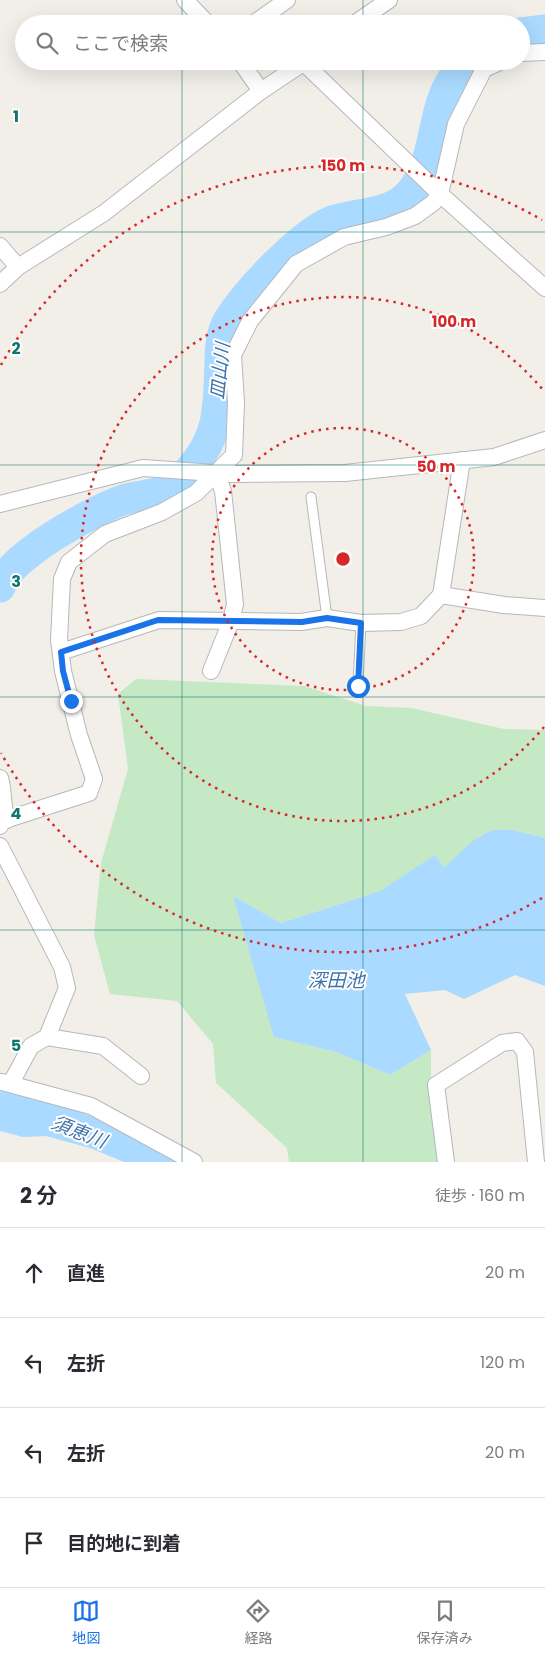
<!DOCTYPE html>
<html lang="ja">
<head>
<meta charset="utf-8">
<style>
  :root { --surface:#fff; --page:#f7f7f7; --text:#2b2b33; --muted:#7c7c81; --line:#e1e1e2; --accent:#1a73e8 }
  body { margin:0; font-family:Poppins,"Noto Sans JP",sans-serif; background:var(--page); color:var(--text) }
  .stop { position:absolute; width:15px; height:15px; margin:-11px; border:4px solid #1a73e8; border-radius:50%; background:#fff }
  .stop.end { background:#1a73e8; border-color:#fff; box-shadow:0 1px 5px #0008 }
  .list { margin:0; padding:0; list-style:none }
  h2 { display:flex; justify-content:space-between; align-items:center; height:65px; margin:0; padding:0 20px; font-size:21px }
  h2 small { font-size:16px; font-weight:400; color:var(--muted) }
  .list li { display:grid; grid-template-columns:32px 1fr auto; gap:15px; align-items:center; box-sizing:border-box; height:90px; padding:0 20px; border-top:1px solid var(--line) }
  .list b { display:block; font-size:19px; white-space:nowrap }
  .list em { font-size:16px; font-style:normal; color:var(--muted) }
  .icon { flex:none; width:28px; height:28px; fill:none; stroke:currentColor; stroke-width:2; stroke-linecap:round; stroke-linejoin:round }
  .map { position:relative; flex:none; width:545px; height:1162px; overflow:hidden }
  .search { position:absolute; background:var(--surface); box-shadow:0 5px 20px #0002; left:15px; right:15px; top:15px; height:55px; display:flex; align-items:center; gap:12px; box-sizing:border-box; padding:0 18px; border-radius:28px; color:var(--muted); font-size:19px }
  .sheet { height:425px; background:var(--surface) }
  nav { display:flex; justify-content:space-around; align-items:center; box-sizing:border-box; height:70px; border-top:1px solid var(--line); background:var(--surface); font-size:14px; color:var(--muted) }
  nav a { display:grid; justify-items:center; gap:2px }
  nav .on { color:var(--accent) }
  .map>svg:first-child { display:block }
  .green { fill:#c5e8c5 }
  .water { fill:#aadaff }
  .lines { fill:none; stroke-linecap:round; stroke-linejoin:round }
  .river { stroke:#aadaff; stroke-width:31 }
  .lane-casing { stroke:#b5b8bc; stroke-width:11 }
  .street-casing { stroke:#b5b8bc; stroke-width:18 }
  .lane { stroke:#fff; stroke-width:9 }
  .street { stroke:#fff; stroke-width:16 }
  .route { stroke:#1a73e8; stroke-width:6 }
  .grid { fill:none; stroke:#0f766e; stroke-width:1; stroke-opacity:0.55 }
  .ring { fill:none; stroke:#d62828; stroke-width:2.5; stroke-dasharray:2.5 5 }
  .labels { text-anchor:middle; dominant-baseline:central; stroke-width:4; stroke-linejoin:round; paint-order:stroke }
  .water-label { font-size:19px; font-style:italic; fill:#4174aa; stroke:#fff }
  .grid-label { font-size:16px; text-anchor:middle; font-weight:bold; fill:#0f766e; stroke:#fff; stroke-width:4; stroke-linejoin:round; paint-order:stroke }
  .centre { fill:#d62828; stroke:#fff; stroke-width:2.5 }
  .ring-label { font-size:15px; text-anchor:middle; font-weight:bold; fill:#d62828; stroke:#fff; stroke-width:4; stroke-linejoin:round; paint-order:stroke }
</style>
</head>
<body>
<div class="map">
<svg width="545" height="1162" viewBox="0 0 545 1162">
  <rect width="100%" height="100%" fill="#f1efe8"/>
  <polygon class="green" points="136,679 304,686 366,706 411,708 504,729 545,730 545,838 513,830 471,842 444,869 434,856 380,891 281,923 233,896 275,1037 336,1052 390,1075 431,1050 431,1088 437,1162 289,1162 287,1148 216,1083 213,1044 177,1001 110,994 94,935 101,863 128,769 118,694"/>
  <g class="water">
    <polygon points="492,830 513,830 545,838 545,986 515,975 464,999 445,990 405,994 431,1050 390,1075 336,1052 274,1037 233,896 281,923 380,891 435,855 444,868 471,842"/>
    <path d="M0 1091C64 1098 125 1130 180 1162H124L90 1148 46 1136 23 1137 0 1131Z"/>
  </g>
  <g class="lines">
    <g class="river">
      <polyline points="521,33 545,30"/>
      <path d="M0 587C7 557 97 508 126 499 139 496 164 493 175 487 181 483 187 472 192 467 221 434 218 403 220 362 220 349 221 333 228 321 246 292 300 234 332 221 354 213 387 215 405 198 436 171 430 120 449 85 454 76 461 68 468 61"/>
    </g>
    <g class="lane-casing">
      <g id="lane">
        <polyline points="311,497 327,618"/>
        <polyline points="358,685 361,623"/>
      </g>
    </g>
    <g class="street-casing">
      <g id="street">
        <polyline points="185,0 208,24"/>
        <polyline points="253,24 287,0"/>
        <polyline points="354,24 389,0"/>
        <polyline points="521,53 545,52"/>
        <polyline points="240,61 261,91"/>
        <polyline points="304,63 440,194 545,288"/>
        <polyline points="0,246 18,267"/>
        <polyline points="0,284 18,267 104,213 261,91 306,61"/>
        <polyline points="0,504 143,468 229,474 345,473 494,457 545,440"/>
        <polyline points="441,595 504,605 545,608"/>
        <polyline points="61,652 159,620 301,622 327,618 361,623 401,622 421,616 441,595 462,460"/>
        <polyline points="211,671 231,621 235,604 223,491 216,473"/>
        <path d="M0 778C4 792 2 806 7 820"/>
        <polyline points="0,826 2,821 89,793 94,779 79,735 63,671 59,640 62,579 69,562 105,534 162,512 196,493 234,455 236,403 233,355 250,321 296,264 344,237 386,227 415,216 433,203 440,194 456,124 484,69 502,61"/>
        <polyline points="0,846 62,967 67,988 47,1037 31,1046 11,1083"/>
        <polyline points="47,1037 103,1046 141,1076"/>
        <polyline points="2,1082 91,1106 194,1162"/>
        <polyline points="446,1162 436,1085 502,1043 517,1041 525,1052 536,1162"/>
      </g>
    </g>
    <use href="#lane" class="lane"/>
    <use href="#street" class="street"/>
  </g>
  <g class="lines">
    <polyline class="route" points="71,701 63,671 61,652 158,620 302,622 327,618 361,623 358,686"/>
  </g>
  <path class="grid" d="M182 0V24M363 0V24M182 61V1162M363 61V1162M0 232H545M0 465H545M0 697H545M0 930H545"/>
  <g class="ring">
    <circle cx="343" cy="559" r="131"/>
    <path d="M544 727A262 262 0 1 1 544 391"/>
    <path d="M542 898A393 393 0 0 1 1 753M1 365A393 393 0 0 1 542 220"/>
  </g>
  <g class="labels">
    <g class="water-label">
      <text transform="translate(220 371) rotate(-84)">皿山川</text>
      <text x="336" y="980">深田池</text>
      <text transform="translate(79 1132) rotate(21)">須恵川</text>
    </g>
  </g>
  <g class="grid-label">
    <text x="16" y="122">1</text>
    <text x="16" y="354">2</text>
    <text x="16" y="587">3</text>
    <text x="16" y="819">4</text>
    <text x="16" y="1051">5</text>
  </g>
  <circle cx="343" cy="559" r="8" class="centre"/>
  <g class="ring-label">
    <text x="343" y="171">150 m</text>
    <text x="454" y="327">100 m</text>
    <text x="436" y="472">50 m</text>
  </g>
</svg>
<div class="stop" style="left:358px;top:686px"></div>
<div class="stop end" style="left:71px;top:701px"></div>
<div class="search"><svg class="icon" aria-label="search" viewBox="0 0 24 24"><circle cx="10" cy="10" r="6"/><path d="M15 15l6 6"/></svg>ここで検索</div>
</div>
<section class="sheet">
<h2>2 分<small>徒歩 · 160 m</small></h2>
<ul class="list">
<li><svg class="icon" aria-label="ahead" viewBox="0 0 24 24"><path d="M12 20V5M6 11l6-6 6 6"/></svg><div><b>直進</b></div><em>20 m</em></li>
<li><svg class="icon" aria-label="left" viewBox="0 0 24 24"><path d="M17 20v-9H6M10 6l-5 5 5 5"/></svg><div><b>左折</b></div><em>120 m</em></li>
<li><svg class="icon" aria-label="left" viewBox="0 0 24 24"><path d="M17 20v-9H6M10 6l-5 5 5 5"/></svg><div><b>左折</b></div><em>20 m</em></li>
<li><svg class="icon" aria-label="arrive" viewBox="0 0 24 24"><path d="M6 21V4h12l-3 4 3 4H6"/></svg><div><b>目的地に到着</b></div></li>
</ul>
</section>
<nav>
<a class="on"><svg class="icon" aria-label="map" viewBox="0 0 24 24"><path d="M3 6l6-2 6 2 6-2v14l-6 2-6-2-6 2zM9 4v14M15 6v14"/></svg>地図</a>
<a><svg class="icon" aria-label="directions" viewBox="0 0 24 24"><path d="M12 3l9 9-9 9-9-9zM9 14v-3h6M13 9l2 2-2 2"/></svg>経路</a>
<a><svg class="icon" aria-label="saved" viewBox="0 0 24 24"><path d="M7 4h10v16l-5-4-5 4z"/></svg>保存済み</a>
</nav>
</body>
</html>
